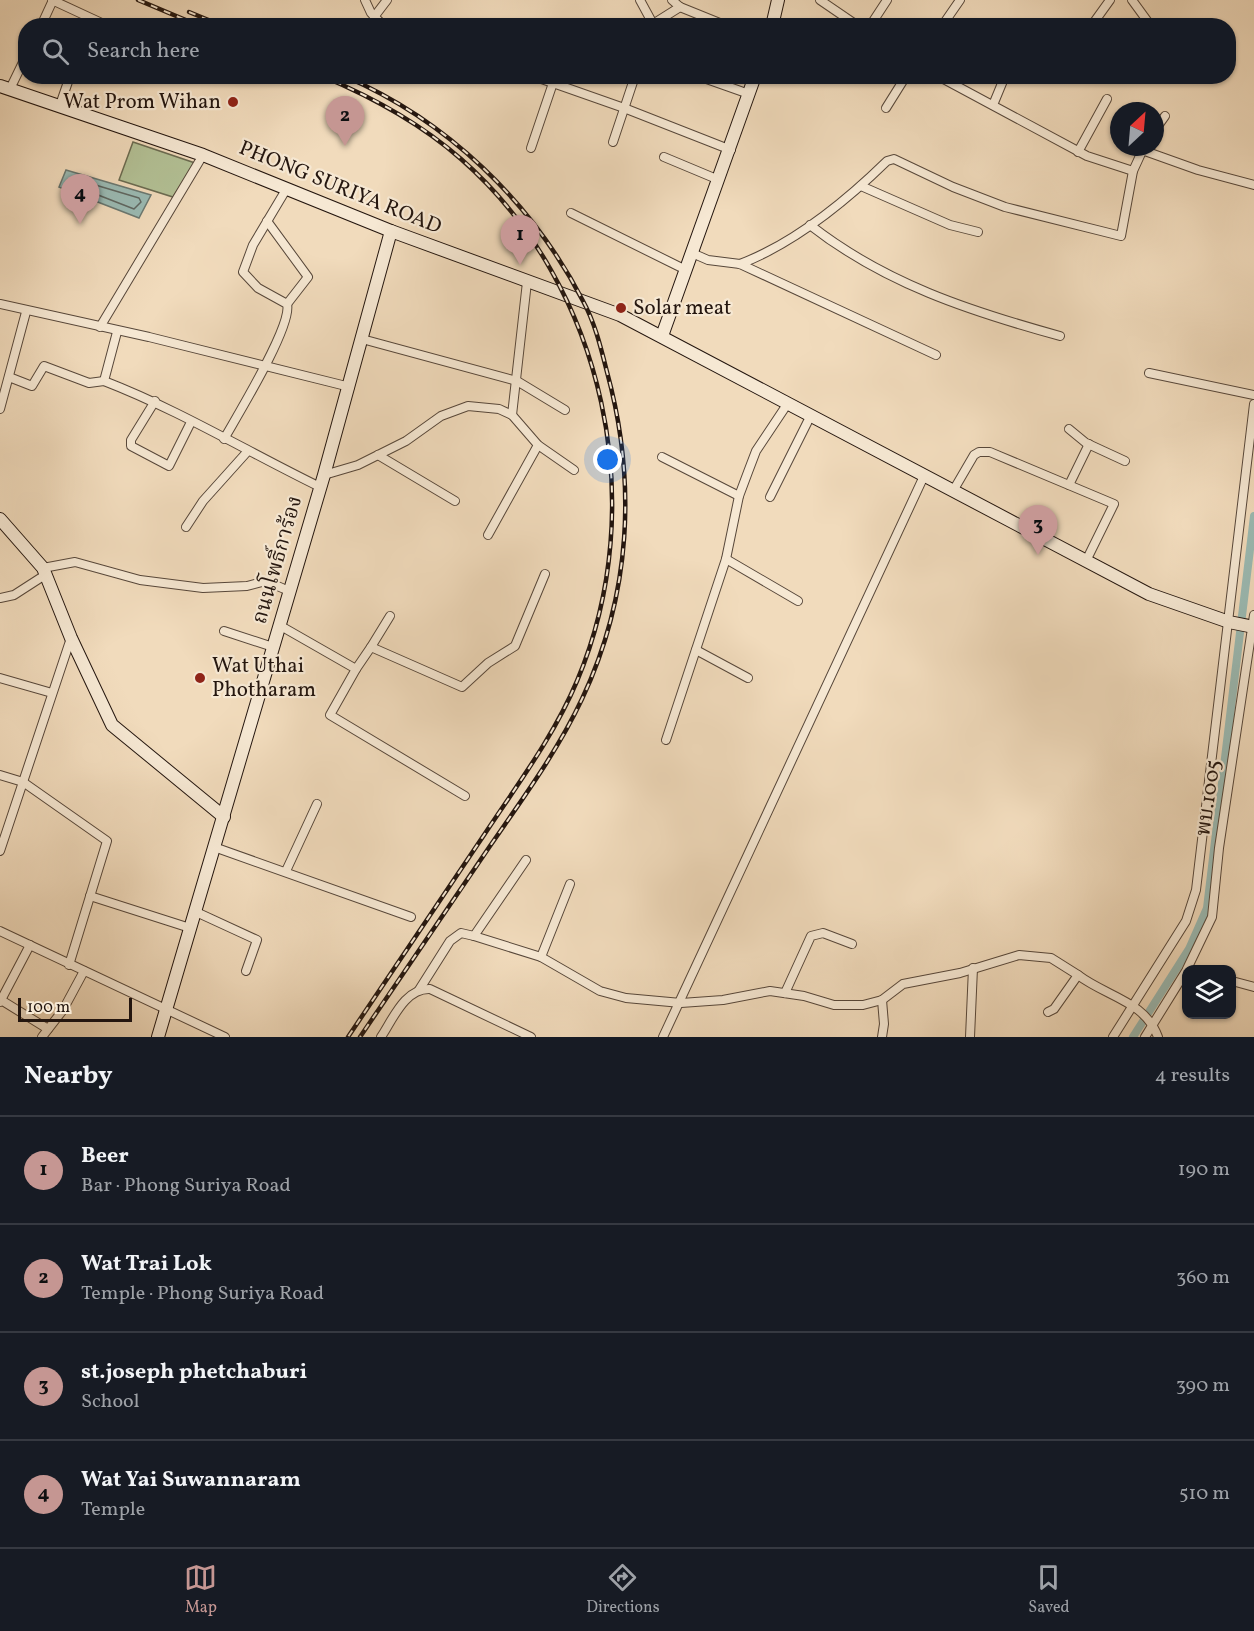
<!DOCTYPE html>
<html lang="en">
<head>
<meta charset="utf-8">
<style>
  :root { --surface:#171b24; --page:#242831; --text:#f1f3f6; --muted:#9ea1a6; --line:#363941; --accent:#c59692 }
  body { margin:0; font-family:Vollkorn,"Noto Serif Thai",serif; background:var(--page); color:var(--text) }
  .controls { position:absolute; right:18px; bottom:18px; display:grid; overflow:hidden; border-radius:12px; box-shadow:0 2px 4px #0004 }
  .controls button { width:54px; height:54px; display:grid; place-items:center; padding:0; border:0; border-bottom:2px solid var(--line); background:var(--surface); color:var(--text); font:30px sans-serif }
  .compass { position:absolute; left:1110px; top:102px; width:54px; height:54px; border-radius:50%; background:var(--surface); box-shadow:0 2px 4px #0004; rotate:26deg }
  .scale { position:absolute; left:18px; bottom:15px; width:114px; box-sizing:border-box; padding-left:6px; border:3px solid #24160f; border-top:0; font-size:16px; line-height:21px; white-space:nowrap; color:#24160f; -webkit-text-stroke:4px #f6e8d3; paint-order:stroke }
  .you { position:absolute; left:608px; top:460px; width:21px; height:21px; margin:-15px; border:4px solid #fff; border-radius:50%; background:#1a73e8; box-shadow:0 0 0 9px #1a73e833 }
  .badge { display:grid; place-items:center; width:39px; height:39px; border-radius:50%; background:var(--accent); color:#111; font-size:20px; font-weight:700 }
  .pin { position:absolute; translate:-50% -50px; filter:drop-shadow(0 2px 3px #0008) }
  .pin::after { content:''; position:absolute; top:32px; width:21px; height:18px; background:inherit; clip-path:polygon(0 0,100% 0,50% 100%) }
  .list { margin:0; padding:0; list-style:none }
  h2 { display:flex; justify-content:space-between; align-items:center; height:78px; margin:0; padding:0 24px; font-size:26px }
  h2 small { font-size:20px; font-weight:400; color:var(--muted) }
  .list li { display:grid; grid-template-columns:39px 1fr auto; gap:18px; align-items:center; box-sizing:border-box; height:108px; padding:0 24px; border-top:2px solid var(--line) }
  .list b { display:block; font-size:22px; white-space:nowrap }
  .list p { margin:0; font-size:20px; white-space:nowrap; color:var(--muted) }
  .list em { font-size:20px; font-style:normal; color:var(--muted) }
  .icon { flex:none; width:33px; height:33px; fill:none; stroke:currentColor; stroke-width:2; stroke-linecap:round; stroke-linejoin:round }
  .map { position:relative; flex:none; width:1254px; height:1037px; overflow:hidden }
  .search { position:absolute; background:var(--surface); box-shadow:0 2px 4px #0004; left:18px; right:18px; top:18px; height:66px; display:flex; align-items:center; gap:15px; box-sizing:border-box; padding:0 21px; border-radius:24px; color:var(--muted); font-size:22px }
  .sheet { height:510px; background:var(--surface) }
  nav { display:flex; justify-content:space-around; align-items:center; box-sizing:border-box; height:84px; border-top:2px solid var(--line); background:var(--surface); font-size:16px; color:var(--muted) }
  nav a { display:grid; justify-items:center; gap:3px }
  nav .on { color:var(--accent) }
  .map>svg:first-child { display:block }
  .green { fill:#b3c196; stroke:#6c6c52; stroke-width:1.5 }
  .water { fill:#9bbbb4; stroke:#6b7972; stroke-width:1.5 }
  .lines { fill:none; stroke-linecap:round; stroke-linejoin:round }
  .shore { stroke:#606862; stroke-width:1.5 }
  .canal { stroke:#9bbbb4; stroke-width:8 }
  .street-casing { stroke:#57473a; stroke-width:10 }
  .secondary-casing { stroke:#24160f; stroke-width:14 }
  .street { stroke:#f6e8d3; stroke-width:8 }
  .secondary { stroke:#f6e8d3; stroke-width:12 }
  .rail-casing { stroke:#24160f; stroke-width:4.5 }
  .rail { stroke:#f6e8d3; stroke-width:2; stroke-dasharray:7; stroke-linecap:butt }
  .poi-dot { fill:#8f2418; stroke:#f6e8d3; stroke-width:2 }
  .labels { text-anchor:middle; dominant-baseline:central; stroke-width:4.5; stroke-linejoin:round; paint-order:stroke }
  .poi-label { font-size:21px; fill:#24160f; stroke:#f6e8d3; text-anchor:start }
  .street-label { font-size:21px; fill:#24160f; stroke:#f6e8d3 }
</style>
</head>
<body>
<div class="map">
<svg width="1254" height="1037" viewBox="0 0 1254 1037">
  <rect width="100%" height="100%" fill="#f1dbbc"/>
  <filter id="stains"><feTurbulence type="fractalNoise" baseFrequency=".00333" numOctaves="4"/><feColorMatrix values="0 0 0 0 .2 0 0 0 0 .09 0 0 0 0 .02 0 0 0 .5 -.17"/></filter>
  <radialGradient id="worn" r=".72"><stop offset=".6" stop-color="#630" stop-opacity="0"/><stop offset="1" stop-color="#630" stop-opacity=".3"/></radialGradient>
  <polygon class="green" points="133,142 195,163 173,197 119,180"/>
  <polygon class="water" points="66,170 151,195 139,218 59,187"/>
  <g class="lines">
    <polygon class="shore" points="72,178 139,198 141,202 134,209 70,184 68,181"/>
    <polyline class="canal" points="1133,1037 1189,949 1207,908 1254,516"/>
    <g class="street-casing">
      <g id="street">
        <polyline points="52,0 108,26"/>
        <polyline points="365,0 371,13 384,26"/>
        <polyline points="640,0 653,24 680,7"/>
        <polyline points="672,0 680,7 727,26"/>
        <polyline points="820,0 858,26"/>
        <polyline points="1132,0 1151,26"/>
        <polyline points="374,17 387,0"/>
        <polyline points="545,24 549,26"/>
        <polyline points="1092,25 1110,0"/>
        <polyline points="41,26 53,0"/>
        <polyline points="870,26 887,0"/>
        <polyline points="942,26 960,0"/>
        <polyline points="533,76 624,108 731,150"/>
        <polyline points="698,76 749,94"/>
        <polyline points="938,76 1087,156 1133,171"/>
        <polyline points="1142,76 1142,78"/>
        <polyline points="10,89 26,56"/>
        <polyline points="60,105 70,76"/>
        <polyline points="993,105 1005,76"/>
        <polyline points="886,108 906,76"/>
        <polyline points="1155,130 1165,116"/>
        <polyline points="613,142 635,76"/>
        <polyline points="531,148 553,83"/>
        <polyline points="1142,150 1198,170 1254,185"/>
        <polyline points="1078,152 1107,99"/>
        <polyline points="664,157 719,180"/>
        <polyline points="861,186 950,225 978,232"/>
        <polyline points="571,213 686,270"/>
        <polyline points="267,221 308,277 287,304"/>
        <path d="M810 225C884 283 969 311 1060 336"/>
        <polyline points="692,253 708,260 740,264 936,355"/>
        <path d="M740 264C795 243 845 202 887 161L894 159 953 187 1005 207 1121 236 1133 171 1144 147"/>
        <polyline points="0,304 149,337 350,387"/>
        <polyline points="100,327 203,155"/>
        <path d="M117 332 104 381C179 410 248 452 320 487"/>
        <polyline points="362,339 517,381 565,410"/>
        <polyline points="1149,373 1254,395"/>
        <polyline points="9,377 32,386 44,366 89,383 104,381"/>
        <polyline points="155,401 131,440 131,446 169,466 191,422"/>
        <polyline points="0,409 26,312"/>
        <polyline points="512,415 527,282"/>
        <polyline points="1069,429 1086,443 1125,461"/>
        <path d="M224 439C237 416 293 325 287 304L258 288 243 272 253 245 287 188"/>
        <polyline points="378,455 455,501"/>
        <polyline points="662,457 739,496"/>
        <polyline points="324,475 358,465 406,441 441,416 468,406 499,409 512,415 538,445 574,470"/>
        <polyline points="1069,485 1089,444"/>
        <polyline points="953,491 974,455 979,452 990,452 1114,504 1086,561"/>
        <polyline points="770,497 811,415"/>
        <polyline points="186,527 203,501 247,452"/>
        <polyline points="488,535 538,445"/>
        <polyline points="726,559 798,601"/>
        <polyline points="43,568 75,562 140,580 203,588 247,586 266,581 289,591"/>
        <polyline points="0,598 14,595 45,575"/>
        <polyline points="279,625 356,669 330,715 465,796"/>
        <polyline points="224,631 273,647"/>
        <polyline points="371,647 390,616"/>
        <polyline points="696,650 748,678"/>
        <polyline points="356,669 371,647 462,687 488,663 515,646 545,574"/>
        <polyline points="0,678 52,693"/>
        <polyline points="666,740 726,559 739,496 748,472 756,451 788,403"/>
        <polyline points="0,775 23,782 107,841 69,965"/>
        <polyline points="214,847 411,917"/>
        <polyline points="0,851 71,638"/>
        <polyline points="526,860 474,936 541,957 600,991 626,998 681,1003 723,1000 770,991 804,996 834,1005 863,1005 882,1000 903,984 960,973 1019,955 1051,958 1078,975"/>
        <polyline points="286,871 317,804"/>
        <polyline points="90,896 190,928"/>
        <polyline points="194,911 257,940 246,971"/>
        <polyline points="0,931 225,1037"/>
        <polyline points="541,957 570,884"/>
        <polyline points="1187,969 1212,917 1219,848 1254,615"/>
        <polyline points="1232,981 1254,987"/>
        <polyline points="419,990 450,941 461,933 474,936"/>
        <polyline points="785,993 811,936 823,933 852,944"/>
        <polyline points="1,1000 48,1029"/>
        <polyline points="0,1002 30,945"/>
        <path d="M1048 1012 1054 1009 1078 975C1107 997 1145 1001 1158 1037"/>
        <polyline points="42,1037 63,1010 84,971"/>
        <path d="M381 1037C393 1019 405 988 430 989L531 1037"/>
        <polyline points="663,1037 924,476"/>
        <polyline points="882,1037 884,1024 882,1000"/>
        <polyline points="970,1037 973,968"/>
        <polyline points="1113,1037 1186,921 1196,890 1254,404"/>
        <polyline points="1145,1037 1186,971"/>
      </g>
    </g>
    <g class="secondary-casing">
      <g id="secondary">
        <polyline points="772,26 778,0"/>
        <polyline points="0,86 203,155 391,231 620,315 1149,594 1229,622 1254,627"/>
        <polyline points="662,336 755,76"/>
        <polyline points="0,519 43,568 71,638 112,725 224,817"/>
        <polyline points="158,1037 324,475 391,231"/>
      </g>
    </g>
    <use href="#street" class="street"/>
    <use href="#secondary" class="secondary"/>
    <g class="rail-casing">
      <g id="rail">
        <polyline points="138,0 200,26"/>
        <polyline points="189,12 223,26"/>
        <path d="M322 76C372 97 420 123 461 159 606 286 651 506 577 681 554 736 517 785 484 835 439 902 393 970 348 1037"/>
        <path d="M344 76C447 120 532 202 583 301 595 323 601 348 607 372 637 482 631 595 582 699 557 752 523 798 490 846 447 910 403 973 360 1037"/>
      </g>
    </g>
    <use href="#rail" class="rail"/>
  </g>
  <g class="poi-dot">
    <circle cx="233" cy="102" r="6"/>
    <circle cx="621" cy="308" r="6"/>
    <circle cx="200" cy="678" r="6"/>
  </g>
  <g class="labels">
    <g class="poi-label">
      <text x="221" y="102" text-anchor="end">Wat Prom Wihan</text>
      <text x="633" y="308">Solar meat</text>
      <text x="212" y="666">Wat Uthai<tspan x="212" dy="24">Photharam</tspan></text>
    </g>
    <g class="street-label">
      <text transform="translate(340 188) rotate(22)">PHONG SURIYA ROAD</text>
      <text transform="translate(278 560) rotate(-74)">ถนนโพธิ์การ้อง</text>
      <text transform="translate(1209 798) rotate(-82)">พบ.1005</text>
    </g>
  </g>
  <rect width="100%" height="100%" filter="url(#stains)"/>
  <rect width="100%" height="100%" fill="url(#worn)"/>
</svg>
<div class="controls">
<button><svg class="icon" aria-label="layers" viewBox="0 0 24 24"><path d="M12 4l9 5-9 5-9-5zM3 14l9 5 9-5"/></svg></button>
</div>
<svg class="compass" viewBox="-18 -18 36 36"><path d="M0-13l5 13h-10z" fill="#e53935"/><path d="M0 13l5-13h-10z" fill="#9ea1a6"/></svg>
<div class="scale">100 m</div>
<div class="you"></div>
<div class="pin badge" style="left:520px;top:265px">1</div>
<div class="pin badge" style="left:345px;top:146px">2</div>
<div class="pin badge" style="left:1038px;top:555px">3</div>
<div class="pin badge" style="left:80px;top:224px">4</div>
<div class="search"><svg class="icon" aria-label="search" viewBox="0 0 24 24"><circle cx="10" cy="10" r="6"/><path d="M15 15l6 6"/></svg>Search here</div>
</div>
<section class="sheet">
<h2>Nearby<small>4 results</small></h2>
<ul class="list">
<li><span class="badge">1</span><div><b>Beer</b><p>Bar · Phong Suriya Road</p></div><em>190 m</em></li>
<li><span class="badge">2</span><div><b>Wat Trai Lok</b><p>Temple · Phong Suriya Road</p></div><em>360 m</em></li>
<li><span class="badge">3</span><div><b>st.joseph phetchaburi</b><p>School</p></div><em>390 m</em></li>
<li><span class="badge">4</span><div><b>Wat Yai Suwannaram</b><p>Temple</p></div><em>510 m</em></li>
</ul>
</section>
<nav>
<a class="on"><svg class="icon" aria-label="map" viewBox="0 0 24 24"><path d="M3 6l6-2 6 2 6-2v14l-6 2-6-2-6 2zM9 4v14M15 6v14"/></svg>Map</a>
<a><svg class="icon" aria-label="directions" viewBox="0 0 24 24"><path d="M12 3l9 9-9 9-9-9zM9 14v-3h6M13 9l2 2-2 2"/></svg>Directions</a>
<a><svg class="icon" aria-label="saved" viewBox="0 0 24 24"><path d="M7 4h10v16l-5-4-5 4z"/></svg>Saved</a>
</nav>
</body>
</html>
